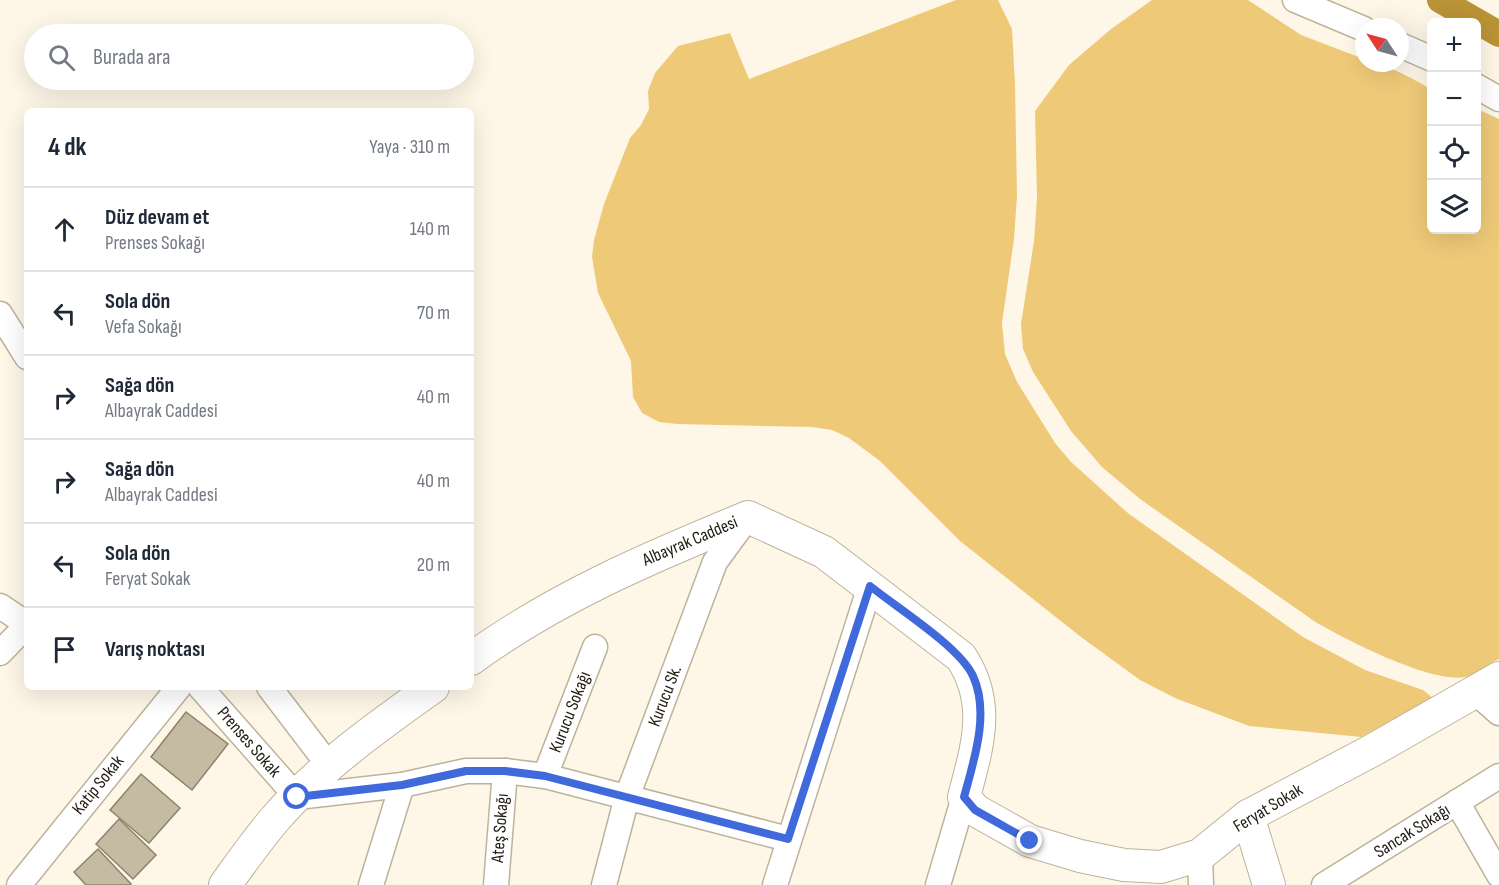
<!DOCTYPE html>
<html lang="tr">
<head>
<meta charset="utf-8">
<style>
  :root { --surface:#fff; --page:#f6f6f7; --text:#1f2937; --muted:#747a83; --line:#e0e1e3 }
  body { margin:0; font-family:"Sofia Sans Condensed",sans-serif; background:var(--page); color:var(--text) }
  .controls { position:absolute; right:18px; top:18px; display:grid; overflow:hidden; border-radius:9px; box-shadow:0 6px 24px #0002 }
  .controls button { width:54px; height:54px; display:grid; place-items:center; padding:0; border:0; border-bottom:2px solid var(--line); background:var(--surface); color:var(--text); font:30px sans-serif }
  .compass { position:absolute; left:1355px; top:18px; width:54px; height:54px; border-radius:50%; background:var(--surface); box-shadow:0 6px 24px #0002; rotate:306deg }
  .stop { position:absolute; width:18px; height:18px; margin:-14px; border:4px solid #4069db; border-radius:50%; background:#fff }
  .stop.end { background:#4069db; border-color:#fff; box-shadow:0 2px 6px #0008 }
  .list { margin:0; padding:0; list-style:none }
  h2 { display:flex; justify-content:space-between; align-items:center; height:78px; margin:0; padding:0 24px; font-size:26px }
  h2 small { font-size:20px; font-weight:400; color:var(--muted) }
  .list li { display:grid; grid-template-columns:39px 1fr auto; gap:18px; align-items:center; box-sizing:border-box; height:84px; padding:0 24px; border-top:2px solid var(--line) }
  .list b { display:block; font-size:22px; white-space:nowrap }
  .list p { margin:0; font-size:20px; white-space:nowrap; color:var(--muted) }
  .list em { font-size:20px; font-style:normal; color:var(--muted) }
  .icon { flex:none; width:33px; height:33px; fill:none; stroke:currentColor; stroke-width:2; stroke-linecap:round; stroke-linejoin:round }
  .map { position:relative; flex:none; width:1499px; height:885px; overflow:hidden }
  .search { position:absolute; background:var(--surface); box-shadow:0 6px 24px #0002; left:24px; top:24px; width:450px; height:66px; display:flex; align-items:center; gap:15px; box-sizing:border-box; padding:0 21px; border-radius:33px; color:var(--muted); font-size:22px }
  .panel { position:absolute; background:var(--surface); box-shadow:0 6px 24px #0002; left:24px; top:108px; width:450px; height:582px; border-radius:9px }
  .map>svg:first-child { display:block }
  .green { fill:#eec978 }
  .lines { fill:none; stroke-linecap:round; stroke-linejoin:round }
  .canal { stroke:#ba9337; stroke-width:26 }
  .building { fill:#c5baa2; stroke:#8d836c; stroke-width:1.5 }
  .minor-casing { stroke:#beb29b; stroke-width:27 }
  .tertiary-casing { stroke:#beb29b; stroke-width:34 }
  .minor { stroke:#fff; stroke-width:24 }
  .tertiary { stroke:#fff; stroke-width:32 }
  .route { stroke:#4069db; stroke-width:8 }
  .labels { text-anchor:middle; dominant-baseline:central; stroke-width:6; stroke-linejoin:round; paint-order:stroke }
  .street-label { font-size:18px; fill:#211c13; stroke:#fff }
</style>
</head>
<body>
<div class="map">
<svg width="1499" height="885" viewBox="0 0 1499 885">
  <rect width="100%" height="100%" fill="#fef7e8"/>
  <g class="green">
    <polygon points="956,0 998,0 1012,29 1015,84 1017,196 1014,239 1002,323 1005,354 1017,382 1055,443 1071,462 1129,514 1303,637 1365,670 1423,690 1433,698 1361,737 1249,726 1175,698 1140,680 1081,637 960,541 880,461 849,438 832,430 812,427 677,424 659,422 642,413 633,397 631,361 598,293 592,257 594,240 604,204 630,138 641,125 649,109 648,91 655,73 678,46 730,33 749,79"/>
    <path d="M1152 0H1248L1301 35 1364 59V63C1387 63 1411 78 1431 89L1432 230H1476L1477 109 1499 119V659C1489 664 1477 674 1466 677 1432 684 1344 639 1314 621L1140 499 1102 467 1071 431 1033 372 1023 349 1021 324 1034 241 1037 197 1035 111 1069 65 1111 29Z"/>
  </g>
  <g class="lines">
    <polyline class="canal" points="1440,0 1499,34"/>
  </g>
  <g class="building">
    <polygon points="186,712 228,744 192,790 151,757"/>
    <polygon points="141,774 180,808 149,843 110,810"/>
    <polygon points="119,819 156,855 133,879 96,844"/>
    <polygon points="98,849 131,884 130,885 86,885 74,872"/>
  </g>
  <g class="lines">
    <g class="minor-casing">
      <g id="minor">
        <polyline points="1295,0 1364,29"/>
        <polyline points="1400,45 1432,59"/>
        <polyline points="1476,86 1499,99"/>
        <polyline points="0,314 27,357"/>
        <polyline points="0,606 27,624"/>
        <polyline points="0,653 27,625"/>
        <polyline points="200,687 297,797 402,785 466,771 505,771 545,776 788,839"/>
        <polyline points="269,687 330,767"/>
        <polyline points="1474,691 1499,713"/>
        <polyline points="545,776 595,647"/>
        <polyline points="1457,802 1499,875"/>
        <polyline points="1200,855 1201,885"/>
        <polyline points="19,885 179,687"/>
        <polyline points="371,885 402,785"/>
        <polyline points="496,885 505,771"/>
        <polyline points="604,885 627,797 715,562 748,517"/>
        <polyline points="775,885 870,586"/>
        <polyline points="938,885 964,797"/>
        <polyline points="1324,885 1499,776"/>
      </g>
    </g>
    <g class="tertiary-casing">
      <g id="tertiary">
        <path d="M471 659C556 597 651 557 748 517L824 552 961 657C992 704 977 747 964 797L975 810 1030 841 1080 856 1124 865 1161 867 1200 855 1248 816 1373 750 1499 678"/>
        <polyline points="1248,816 1269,885"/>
        <path d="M225 885C241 863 257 840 275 819 319 768 378 726 433 687"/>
      </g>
    </g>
    <use href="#minor" class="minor"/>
    <use href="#tertiary" class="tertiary"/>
  </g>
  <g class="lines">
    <path class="route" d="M297 797 402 785 466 771H505L545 776 788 839 870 586C896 607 960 647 973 676 990 713 974 760 964 797L975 810 1030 841"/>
  </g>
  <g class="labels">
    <g class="street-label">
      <text transform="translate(690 541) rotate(-23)">Albayrak Caddesi</text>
      <text transform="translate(665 696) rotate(-69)">Kurucu Sk.</text>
      <text transform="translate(570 712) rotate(-69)">Kurucu Sokağı</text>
      <text transform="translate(249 742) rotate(49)">Prenses Sokak</text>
      <text transform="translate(98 785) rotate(-51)">Katip Sokak</text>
      <text transform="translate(1268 808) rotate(-31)">Feryat Sokak</text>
      <text transform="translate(500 828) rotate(-86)">Ateş Sokağı</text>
      <text transform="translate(1412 831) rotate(-32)">Sancak Sokağı</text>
    </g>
  </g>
</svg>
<div class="controls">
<button>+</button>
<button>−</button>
<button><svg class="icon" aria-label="locate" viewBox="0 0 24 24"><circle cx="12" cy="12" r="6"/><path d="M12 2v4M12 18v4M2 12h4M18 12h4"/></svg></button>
<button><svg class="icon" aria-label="layers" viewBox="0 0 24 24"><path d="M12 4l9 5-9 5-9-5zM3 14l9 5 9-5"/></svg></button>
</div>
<svg class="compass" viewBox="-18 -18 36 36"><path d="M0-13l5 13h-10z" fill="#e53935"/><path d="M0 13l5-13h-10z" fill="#747a83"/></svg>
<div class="stop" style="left:297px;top:797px"></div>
<div class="stop end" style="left:1030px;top:841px"></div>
<div class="search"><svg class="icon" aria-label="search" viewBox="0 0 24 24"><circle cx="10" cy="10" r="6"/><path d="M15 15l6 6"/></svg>Burada ara</div>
<section class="panel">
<h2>4 dk<small>Yaya · 310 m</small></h2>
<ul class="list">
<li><svg class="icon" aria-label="ahead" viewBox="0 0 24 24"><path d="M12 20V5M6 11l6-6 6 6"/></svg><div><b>Düz devam et</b><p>Prenses Sokağı</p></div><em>140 m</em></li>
<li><svg class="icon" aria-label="left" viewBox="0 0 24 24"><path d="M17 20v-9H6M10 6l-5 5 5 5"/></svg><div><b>Sola dön</b><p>Vefa Sokağı</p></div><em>70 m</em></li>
<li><svg class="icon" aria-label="right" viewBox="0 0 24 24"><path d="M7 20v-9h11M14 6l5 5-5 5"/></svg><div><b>Sağa dön</b><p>Albayrak Caddesi</p></div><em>40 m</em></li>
<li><svg class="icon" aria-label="right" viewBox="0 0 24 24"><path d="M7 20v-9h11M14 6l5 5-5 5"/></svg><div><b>Sağa dön</b><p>Albayrak Caddesi</p></div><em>40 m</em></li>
<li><svg class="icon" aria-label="left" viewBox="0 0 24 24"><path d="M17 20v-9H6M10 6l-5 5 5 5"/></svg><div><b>Sola dön</b><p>Feryat Sokak</p></div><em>20 m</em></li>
<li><svg class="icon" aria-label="arrive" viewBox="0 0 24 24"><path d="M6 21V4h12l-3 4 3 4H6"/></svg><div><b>Varış noktası</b></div></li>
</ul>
</section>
</div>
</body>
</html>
